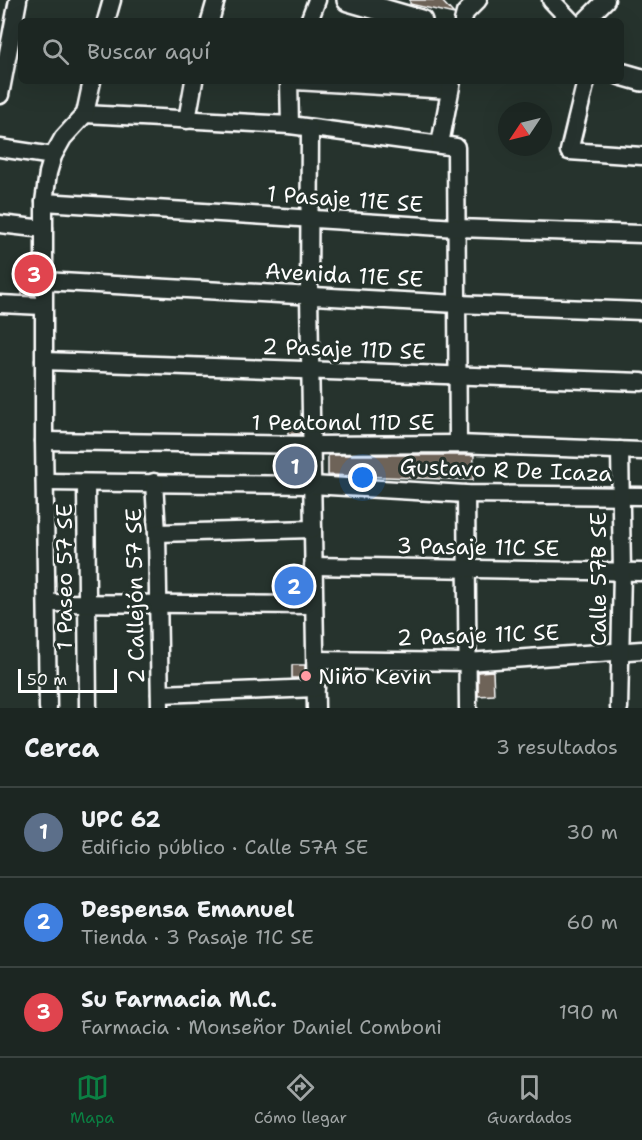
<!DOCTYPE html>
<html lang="es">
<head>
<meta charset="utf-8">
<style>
  :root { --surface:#1c2622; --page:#252e2a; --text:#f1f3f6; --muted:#a0a5a5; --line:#3a4340; --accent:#0b8043 }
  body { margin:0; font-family:"Shantell Sans",sans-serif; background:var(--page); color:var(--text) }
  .compass { position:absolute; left:498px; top:102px; width:54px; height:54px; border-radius:50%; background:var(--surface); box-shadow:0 6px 24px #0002; rotate:235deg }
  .scale { position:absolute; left:18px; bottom:15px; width:99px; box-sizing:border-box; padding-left:6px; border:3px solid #fff; border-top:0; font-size:16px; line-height:21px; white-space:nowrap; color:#fff; -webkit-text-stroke:4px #26332d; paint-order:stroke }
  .you { position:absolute; left:363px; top:478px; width:21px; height:21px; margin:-15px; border:4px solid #fff; border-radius:50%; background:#1a73e8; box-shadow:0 0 0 9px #1a73e833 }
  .badge { display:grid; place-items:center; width:39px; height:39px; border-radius:50%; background:var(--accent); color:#fff; font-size:20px; font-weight:700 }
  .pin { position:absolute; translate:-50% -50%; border:3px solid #fff; box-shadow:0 2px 6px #0006 }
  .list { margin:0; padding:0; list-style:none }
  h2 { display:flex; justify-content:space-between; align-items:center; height:78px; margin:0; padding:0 24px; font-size:26px }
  h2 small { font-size:20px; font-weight:400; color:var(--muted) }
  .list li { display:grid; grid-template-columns:39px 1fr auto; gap:18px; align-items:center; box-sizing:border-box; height:90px; padding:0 24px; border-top:2px solid var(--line) }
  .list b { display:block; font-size:22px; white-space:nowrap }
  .list p { margin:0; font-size:20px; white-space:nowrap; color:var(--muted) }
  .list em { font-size:20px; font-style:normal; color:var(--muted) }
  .icon { flex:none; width:33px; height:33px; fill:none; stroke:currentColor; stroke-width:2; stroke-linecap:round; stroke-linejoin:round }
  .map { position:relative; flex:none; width:642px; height:708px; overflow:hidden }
  .search { position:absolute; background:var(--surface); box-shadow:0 6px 24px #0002; left:18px; right:18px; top:18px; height:66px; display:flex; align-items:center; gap:15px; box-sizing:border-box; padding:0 21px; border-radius:9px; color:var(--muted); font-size:22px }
  .sheet { height:348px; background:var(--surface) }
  nav { display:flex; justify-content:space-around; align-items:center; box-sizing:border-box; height:84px; border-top:2px solid var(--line); background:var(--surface); font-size:16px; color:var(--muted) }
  nav a { display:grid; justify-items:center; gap:3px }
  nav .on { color:var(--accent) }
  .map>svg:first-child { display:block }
  .building { fill:#6e6358; stroke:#fff; stroke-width:1.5 }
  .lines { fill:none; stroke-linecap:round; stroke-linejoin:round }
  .minor-casing { stroke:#fff; stroke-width:21 }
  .major-casing { stroke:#fff; stroke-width:26 }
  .minor { stroke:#26332d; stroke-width:16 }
  .major { stroke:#26332d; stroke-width:21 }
  .poi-dot { fill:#ff9aa2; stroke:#26332d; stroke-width:2 }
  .labels { text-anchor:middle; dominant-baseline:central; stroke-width:6; stroke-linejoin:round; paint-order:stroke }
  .street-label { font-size:22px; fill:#fff; stroke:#26332d }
  .poi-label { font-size:22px; fill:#fff; stroke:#26332d; text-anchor:start }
</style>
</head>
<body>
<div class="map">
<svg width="642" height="708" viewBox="0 0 642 708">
  <rect width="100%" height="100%" fill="#26332d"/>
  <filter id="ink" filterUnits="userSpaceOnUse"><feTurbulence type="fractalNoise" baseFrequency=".0167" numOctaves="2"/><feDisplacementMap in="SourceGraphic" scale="12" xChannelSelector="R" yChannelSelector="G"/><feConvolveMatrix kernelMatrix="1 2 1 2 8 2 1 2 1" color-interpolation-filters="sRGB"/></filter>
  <g filter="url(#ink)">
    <g class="building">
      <polygon points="410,0 441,0 454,14 410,4"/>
      <rect x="22" y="267" width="11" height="28"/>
      <rect x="288" y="423" width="13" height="11"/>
      <polygon points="289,455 301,455 302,474 289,474"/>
      <polygon points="328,455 474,455 473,480 328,475"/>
      <polygon points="284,574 303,575 303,594 284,594"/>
      <rect x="292" y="665" width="13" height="13"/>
      <polygon points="493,671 494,695 478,696 478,672"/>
    </g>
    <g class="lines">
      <g class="minor-casing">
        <g id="minor">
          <polyline points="551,0 571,21"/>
          <polyline points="106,21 112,0"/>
          <polyline points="210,21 216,0"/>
          <polyline points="309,21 317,0"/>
          <polyline points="463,21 465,13 478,0"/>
          <polyline points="585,21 606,0"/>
          <polyline points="289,81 290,125"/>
          <polyline points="295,81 450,90"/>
          <polyline points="586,81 569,151 642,156"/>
          <polyline points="0,95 18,0"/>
          <polyline points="85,114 290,125 456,147 458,444"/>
          <polyline points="187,120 194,81"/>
          <polyline points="310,129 309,295 316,708"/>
          <polyline points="440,144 452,81"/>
          <polyline points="0,148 53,156"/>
          <polyline points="44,202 457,228 642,234"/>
          <polyline points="0,224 44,229"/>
          <polyline points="43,281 457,304 642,311"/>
          <polyline points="0,304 43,306"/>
          <polyline points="44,361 642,382"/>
          <polyline points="44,441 312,445 458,444 642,451"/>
          <polyline points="45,482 312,485 466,494 642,496"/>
          <polyline points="154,482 157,533 160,708"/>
          <polyline points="86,483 88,708"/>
          <polyline points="466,494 468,708"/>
          <polyline points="157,533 313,529"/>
          <polyline points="313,566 642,572"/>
          <polyline points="47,603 314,605"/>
          <polyline points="316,660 467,662 642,650"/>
          <polyline points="160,694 316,688"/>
          <polyline points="48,708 44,441 44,202 48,173 53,156 63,138 85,114 92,81"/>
          <polyline points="619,708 622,572 620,450"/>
        </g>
      </g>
      <g class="major-casing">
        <g id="major">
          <polyline points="348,0 421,21"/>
          <polyline points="621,74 642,80"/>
        </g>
      </g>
      <use href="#minor" class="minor"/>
      <use href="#major" class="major"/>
    </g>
  </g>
  <circle class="poi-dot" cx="306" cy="676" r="6"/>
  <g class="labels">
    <g class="street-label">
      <text transform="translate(345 199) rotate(4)">1 Pasaje 11E SE</text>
      <text transform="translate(344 275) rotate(3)">Avenida 11E SE</text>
      <text transform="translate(344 349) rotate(2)">2 Pasaje 11D SE</text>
      <text x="343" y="422">1 Peatonal 11D SE</text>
      <text transform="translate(506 470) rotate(2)">Gustavo R De Icaza</text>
      <text transform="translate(478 547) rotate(1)">3 Pasaje 11C SE</text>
      <text transform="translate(64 577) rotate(-90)">1 Paseo 57 SE</text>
      <text transform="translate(598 579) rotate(-90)">Calle 57B SE</text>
      <text transform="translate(135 596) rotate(-91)">2 Callejón 57 SE</text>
      <text transform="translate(478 635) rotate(-2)">2 Pasaje 11C SE</text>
    </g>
    <g class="poi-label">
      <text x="318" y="676">Niño Kevin</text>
    </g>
  </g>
</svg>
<svg class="compass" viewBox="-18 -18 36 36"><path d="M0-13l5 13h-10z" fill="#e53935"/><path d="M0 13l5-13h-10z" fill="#a0a5a5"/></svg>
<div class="scale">50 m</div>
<div class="you"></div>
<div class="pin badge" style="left:295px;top:466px;background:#5c6f8a">1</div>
<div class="pin badge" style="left:294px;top:586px;background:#3f7fe0">2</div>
<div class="pin badge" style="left:34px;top:274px;background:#e0444e">3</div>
<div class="search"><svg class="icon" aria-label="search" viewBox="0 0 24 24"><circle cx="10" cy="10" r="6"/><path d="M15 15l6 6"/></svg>Buscar aquí</div>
</div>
<section class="sheet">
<h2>Cerca<small>3 resultados</small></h2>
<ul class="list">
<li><span class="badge" style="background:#5c6f8a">1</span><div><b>UPC 62</b><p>Edificio público · Calle 57A SE</p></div><em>30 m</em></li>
<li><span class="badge" style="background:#3f7fe0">2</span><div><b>Despensa Emanuel</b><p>Tienda · 3 Pasaje 11C SE</p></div><em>60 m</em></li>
<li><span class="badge" style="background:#e0444e">3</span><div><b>Su Farmacia M.C.</b><p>Farmacia · Monseñor Daniel Comboni</p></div><em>190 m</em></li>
</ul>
</section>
<nav>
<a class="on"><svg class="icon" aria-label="map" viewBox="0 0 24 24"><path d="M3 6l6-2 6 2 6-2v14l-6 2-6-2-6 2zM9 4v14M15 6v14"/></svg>Mapa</a>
<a><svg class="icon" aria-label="directions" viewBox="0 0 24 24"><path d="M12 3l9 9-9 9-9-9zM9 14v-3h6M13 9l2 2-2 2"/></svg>Cómo llegar</a>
<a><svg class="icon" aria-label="saved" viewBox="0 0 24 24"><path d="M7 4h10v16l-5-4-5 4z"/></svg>Guardados</a>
</nav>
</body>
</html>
